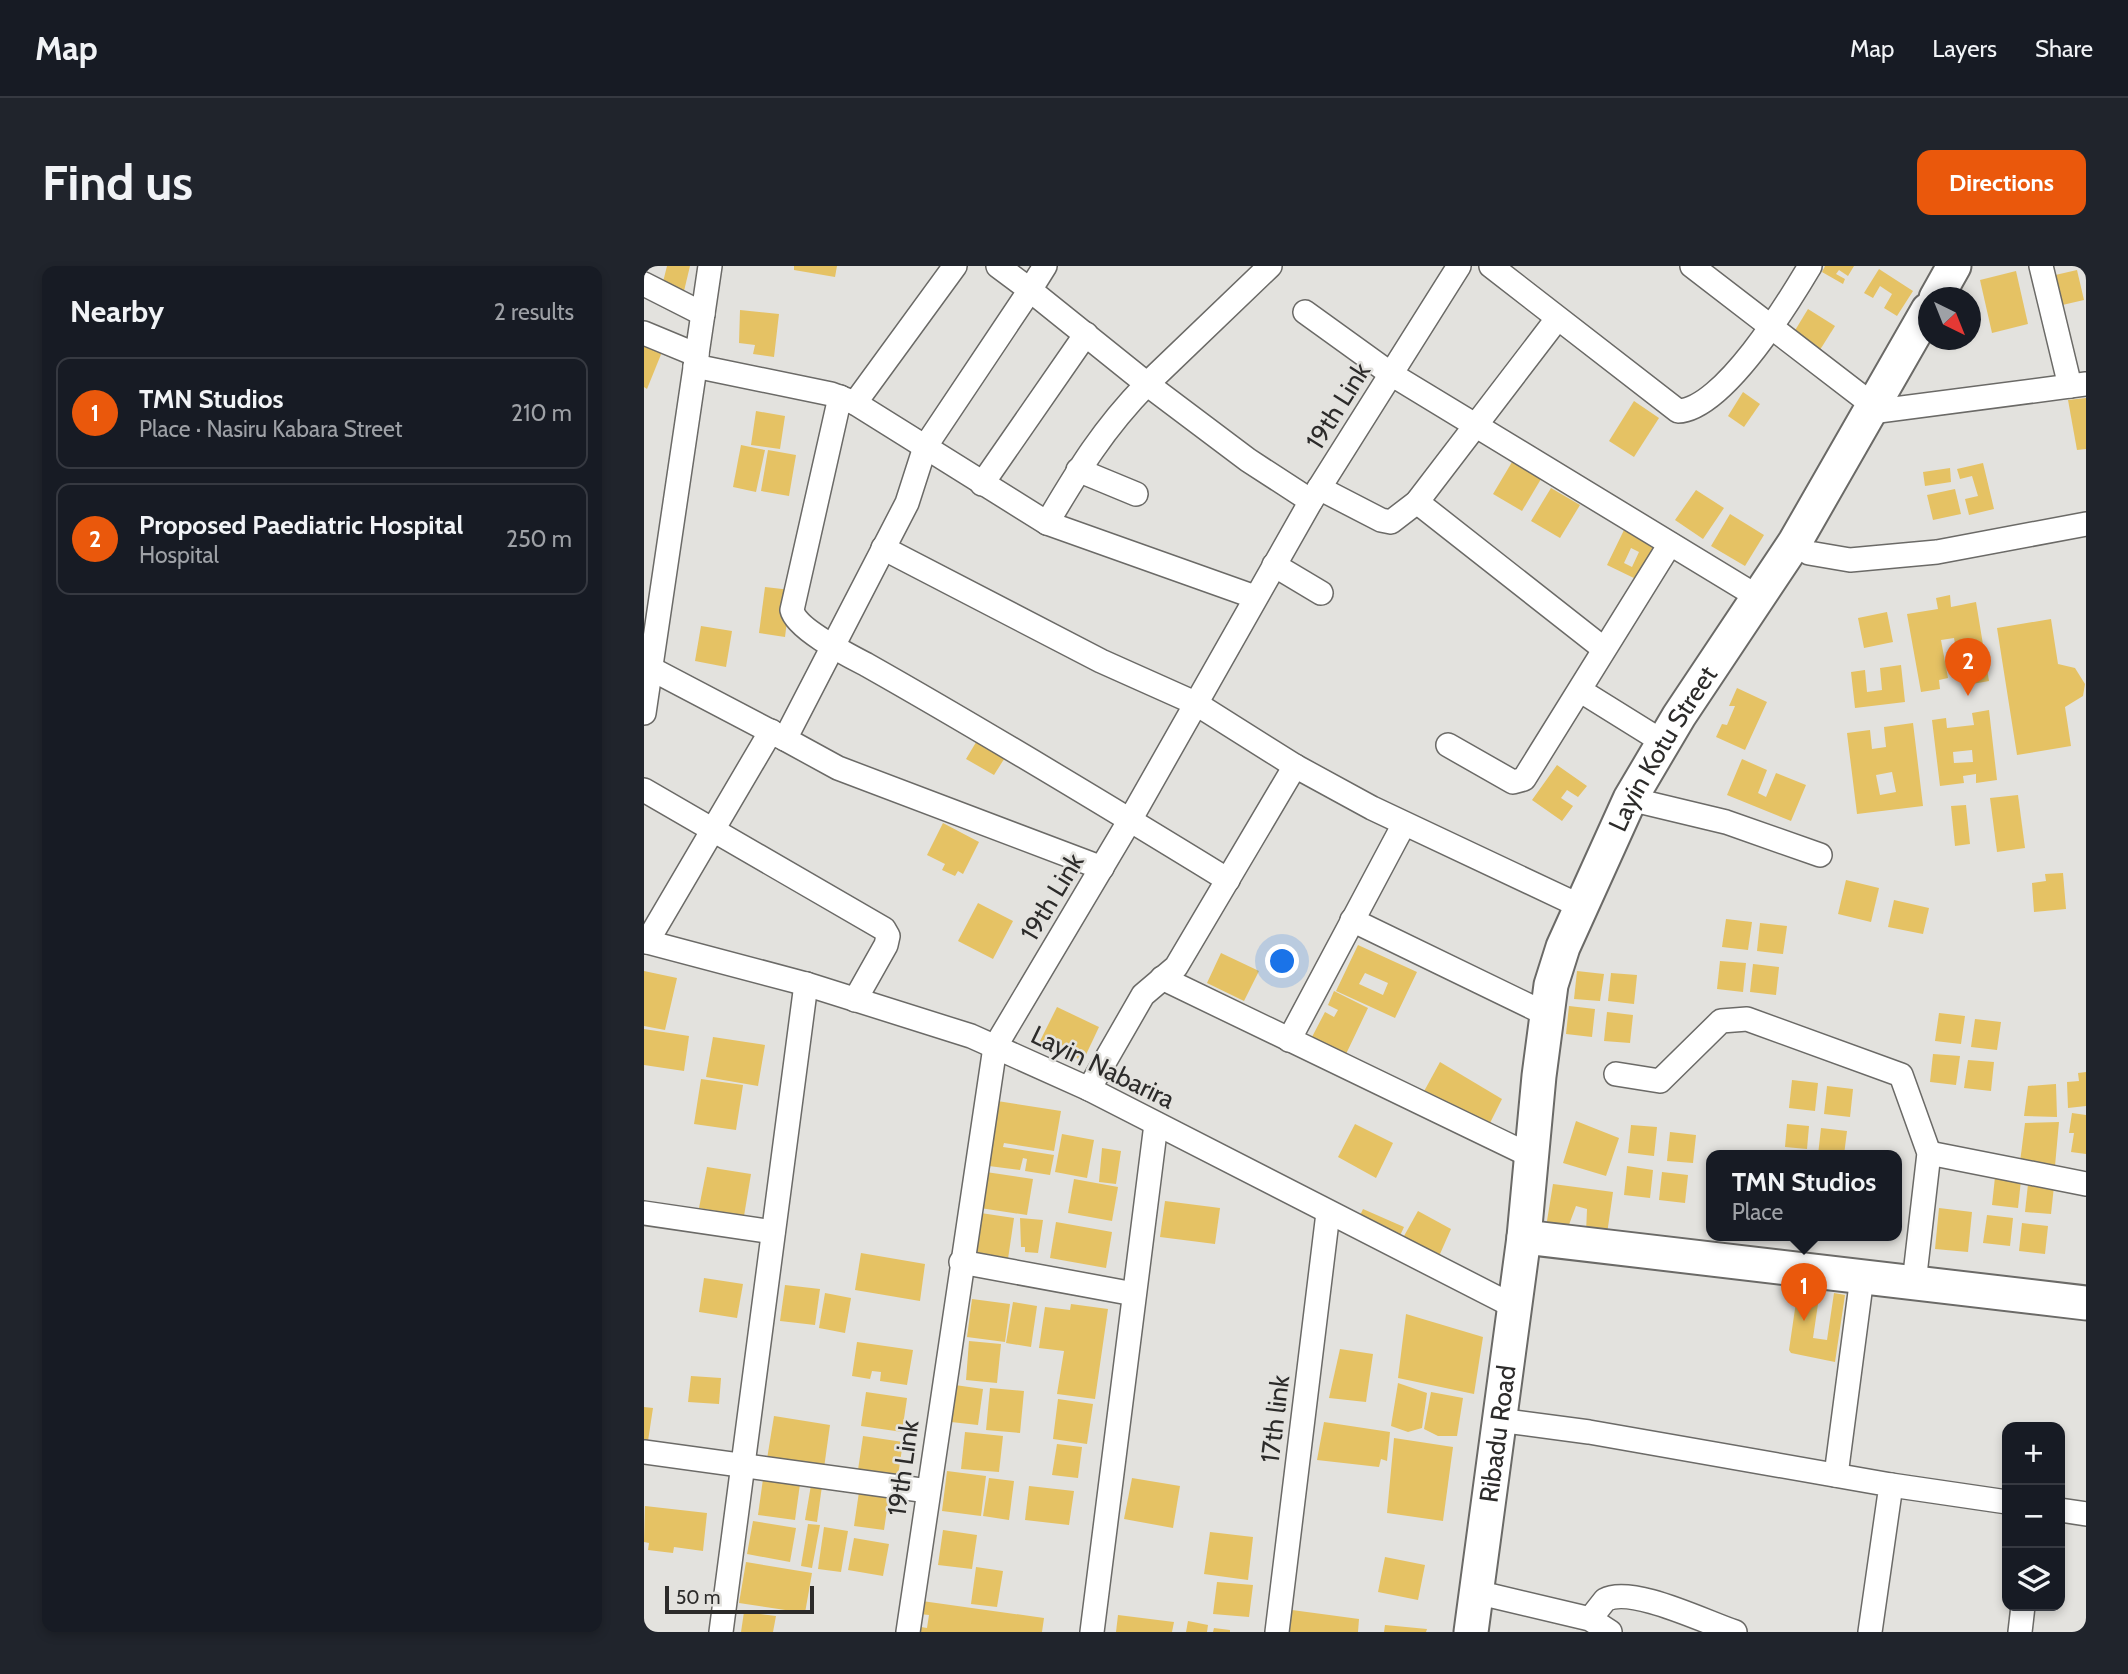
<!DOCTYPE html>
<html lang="en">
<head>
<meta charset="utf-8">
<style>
  :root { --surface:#171b24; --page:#20242c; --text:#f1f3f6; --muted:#9ea1a6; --line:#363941; --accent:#ea580c }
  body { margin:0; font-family:Cabin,sans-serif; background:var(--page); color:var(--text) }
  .controls { position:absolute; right:21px; bottom:21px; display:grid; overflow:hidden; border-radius:14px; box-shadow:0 4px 10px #0003 }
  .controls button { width:63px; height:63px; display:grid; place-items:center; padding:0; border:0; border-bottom:2px solid var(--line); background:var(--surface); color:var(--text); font:35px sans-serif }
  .compass { position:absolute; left:1274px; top:21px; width:63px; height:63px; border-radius:50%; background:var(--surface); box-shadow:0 4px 10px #0003; rotate:137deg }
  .scale { position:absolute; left:21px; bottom:18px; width:149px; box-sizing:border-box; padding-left:7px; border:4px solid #2c2b2a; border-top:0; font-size:19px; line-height:24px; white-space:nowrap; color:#2c2b2a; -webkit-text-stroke:5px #e3e2de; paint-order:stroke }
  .you { position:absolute; left:639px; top:696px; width:24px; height:24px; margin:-18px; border:5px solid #fff; border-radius:50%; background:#1a73e8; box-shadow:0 0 0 10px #1a73e833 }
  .badge { display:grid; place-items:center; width:46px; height:46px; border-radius:50%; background:var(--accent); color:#fff; font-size:23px; font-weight:700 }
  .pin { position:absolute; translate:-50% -58px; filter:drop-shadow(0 2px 4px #0008) }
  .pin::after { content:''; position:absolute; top:37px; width:24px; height:21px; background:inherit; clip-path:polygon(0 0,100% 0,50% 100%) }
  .popup { position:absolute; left:1062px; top:884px; width:196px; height:91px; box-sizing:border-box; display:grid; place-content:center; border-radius:14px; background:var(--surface); filter:drop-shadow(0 2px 5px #0005); font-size:23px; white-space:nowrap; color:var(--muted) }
  .popup b { font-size:26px; color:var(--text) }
  .popup::after { content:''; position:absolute; left:50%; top:100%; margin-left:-14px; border:14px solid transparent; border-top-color:var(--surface) }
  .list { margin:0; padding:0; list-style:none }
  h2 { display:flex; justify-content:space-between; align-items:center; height:91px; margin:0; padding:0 28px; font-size:30px }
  h2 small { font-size:23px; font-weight:400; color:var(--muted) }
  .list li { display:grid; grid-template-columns:46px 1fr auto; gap:21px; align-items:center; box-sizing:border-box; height:112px; margin:0 14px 14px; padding:0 14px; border:2px solid var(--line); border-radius:14px }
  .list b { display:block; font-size:26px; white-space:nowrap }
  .list p { margin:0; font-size:23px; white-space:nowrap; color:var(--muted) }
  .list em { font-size:23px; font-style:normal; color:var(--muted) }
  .icon { flex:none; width:38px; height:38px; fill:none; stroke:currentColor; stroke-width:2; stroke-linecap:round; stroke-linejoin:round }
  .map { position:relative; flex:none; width:1442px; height:1366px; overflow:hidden; border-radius:14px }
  header { display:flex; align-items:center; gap:42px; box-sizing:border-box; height:98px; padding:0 35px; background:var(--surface); border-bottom:2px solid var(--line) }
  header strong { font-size:33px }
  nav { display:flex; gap:38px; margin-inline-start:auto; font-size:24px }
  .intro { display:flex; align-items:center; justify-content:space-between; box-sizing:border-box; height:168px; padding:0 42px }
  h1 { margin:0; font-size:49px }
  .button { padding:18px 32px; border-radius:14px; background:var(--accent); color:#fff; font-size:24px; font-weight:700 }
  main { display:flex; gap:42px; padding:0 42px }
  aside { flex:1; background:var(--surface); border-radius:14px; box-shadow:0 4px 10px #0003 }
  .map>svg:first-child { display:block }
  .building { fill:#e5c264; fill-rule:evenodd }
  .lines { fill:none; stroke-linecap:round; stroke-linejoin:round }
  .street-casing { stroke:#6b6a67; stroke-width:26 }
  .secondary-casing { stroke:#6b6a67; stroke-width:37 }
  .street { stroke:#fff; stroke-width:23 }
  .secondary { stroke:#fff; stroke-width:33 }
  .labels { text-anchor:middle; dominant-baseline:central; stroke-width:5; stroke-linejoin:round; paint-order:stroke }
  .street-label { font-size:26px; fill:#2c2b2a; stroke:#e3e2de }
</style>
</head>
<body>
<header>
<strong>Map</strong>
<nav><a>Map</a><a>Layers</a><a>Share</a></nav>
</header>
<div class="intro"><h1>Find us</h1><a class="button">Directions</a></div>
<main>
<aside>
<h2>Nearby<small>2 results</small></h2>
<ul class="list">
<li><span class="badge">1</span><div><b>TMN Studios</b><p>Place · Nasiru Kabara Street</p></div><em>210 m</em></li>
<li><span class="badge">2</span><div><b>Proposed Paediatric Hospital</b><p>Hospital</p></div><em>250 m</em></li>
</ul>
</aside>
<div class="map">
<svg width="1442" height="1366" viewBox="0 0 1442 1366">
  <rect width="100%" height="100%" fill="#e3e2de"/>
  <g class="building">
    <polygon points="23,0 46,0 40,25 18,20"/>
    <polygon points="150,0 193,0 191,11 150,4"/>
    <polygon points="1181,0 1210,0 1204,10 1195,4 1192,8 1201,13 1199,18 1178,6"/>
    <polygon points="1235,3 1269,25 1253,50 1240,42 1248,28 1236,20 1229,32 1220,27"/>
    <polygon points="1433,4 1440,34 1414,40 1407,10"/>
    <polygon points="1372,5 1384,58 1348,67 1336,14"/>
    <polygon points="1164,43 1191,60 1174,87 1147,71"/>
    <polygon points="96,44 135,48 130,91 109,88 111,79 95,77"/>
    <polygon points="0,73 20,81 3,123 0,121"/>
    <polygon points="1099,126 1116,138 1100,161 1084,150"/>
    <polygon points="1442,132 1442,183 1433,184 1424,134"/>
    <polygon points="990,135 1015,152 990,191 965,175"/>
    <polygon points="112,145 141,150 136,183 107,179"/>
    <polygon points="97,179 121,184 112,226 89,221"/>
    <polygon points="124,184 152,189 145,230 117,225"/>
    <polygon points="868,196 897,213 878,245 849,228"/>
    <polygon points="1339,197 1350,243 1325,249 1321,233 1334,230 1328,210 1316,213 1313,203"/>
    <polygon points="1306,202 1307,216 1281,220 1279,206"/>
    <polygon points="907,222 936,239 916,272 887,255"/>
    <polygon points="1311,223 1317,248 1289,254 1283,229"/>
    <polygon points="1052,224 1080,242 1059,273 1031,254"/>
    <polygon points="1086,248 1120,269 1101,300 1067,280"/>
    <path d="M980 264 1013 281 996 315 963 299ZM987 282 995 286 988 301 980 297Z"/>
    <polygon points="121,321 147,324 141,371 115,367"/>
    <polygon points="1306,329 1307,341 1332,336 1345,415 1323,419 1321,409 1317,410 1310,372 1297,374 1304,412 1295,414 1296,423 1277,426 1263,348 1294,343 1292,332"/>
    <polygon points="1243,346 1249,376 1220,382 1214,352"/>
    <polygon points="1407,353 1414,398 1431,402 1441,418 1439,430 1421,441 1427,480 1373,489 1353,362"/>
    <polygon points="57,360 88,365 82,401 51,395"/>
    <polygon points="1257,399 1261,436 1211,442 1207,406 1221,404 1223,426 1238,424 1236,402"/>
    <polygon points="1093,422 1123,436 1101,484 1072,471 1078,458 1083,459 1091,440 1085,440"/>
    <path d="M1345 444 1353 514 1332 517V508L1319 510 1320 517 1296 520 1288 454 1302 452 1303 462 1330 459 1328 447ZM1328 484 1329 496 1310 497 1309 486Z"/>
    <path d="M1269 457 1279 540 1213 548 1203 467 1226 464 1228 483 1242 481 1240 461ZM1248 506 1252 526 1236 529 1232 509Z"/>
    <polygon points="334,473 362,490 350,509 322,493"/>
    <polygon points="1098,493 1123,504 1114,527 1122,531 1132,507 1162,519 1147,555 1083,529"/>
    <polygon points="913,499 943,520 934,531 923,524 917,532 929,540 918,555 888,534"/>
    <polygon points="1374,529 1381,582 1353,586 1346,532"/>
    <polygon points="1322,539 1326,578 1311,580 1307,540"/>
    <polygon points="299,557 335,576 319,608 314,605 311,610 298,604 301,598 283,589"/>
    <polygon points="1419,607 1422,643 1390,646 1388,617 1402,615 1401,608"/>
    <polygon points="1202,614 1235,622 1227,656 1194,648"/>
    <polygon points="1250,634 1285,642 1279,668 1244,661"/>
    <polygon points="334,637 369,655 349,693 314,675"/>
    <polygon points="1082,653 1108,656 1104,684 1078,681"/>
    <polygon points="1116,657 1143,660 1139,688 1113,685"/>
    <path d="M714 679 773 706 751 752 692 725ZM721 707 744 717 739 729 715 718Z"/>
    <polygon points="577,687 615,705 600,735 563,717"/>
    <polygon points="1076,695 1102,697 1099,726 1073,723"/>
    <polygon points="1109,698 1135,701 1132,729 1106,726"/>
    <polygon points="0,705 33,712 21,764 0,760"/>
    <polygon points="933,705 960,708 956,735 930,733"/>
    <polygon points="967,707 993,709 990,738 964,735"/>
    <polygon points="690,725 724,742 702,788 668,771 681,746 690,751 694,744 684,739"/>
    <polygon points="925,740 951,743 948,771 922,768"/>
    <polygon points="413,741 455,761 439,795 396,775"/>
    <polygon points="963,746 989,749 986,777 960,775"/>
    <polygon points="1295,747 1321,750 1317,778 1291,775"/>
    <polygon points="1331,753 1357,756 1353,784 1327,781"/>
    <polygon points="0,763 45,770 40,805 0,799"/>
    <polygon points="69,771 121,779 114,820 62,811"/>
    <polygon points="1289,788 1316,790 1312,819 1286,816"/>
    <polygon points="1324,794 1350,796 1347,825 1320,822"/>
    <polygon points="796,796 858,833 843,863 778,829"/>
    <polygon points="1442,806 1442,840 1424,842 1423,816 1435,815 1434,807"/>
    <polygon points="57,813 99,819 92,864 50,858"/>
    <polygon points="1148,814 1174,817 1171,845 1145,842"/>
    <polygon points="1412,818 1413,851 1380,850 1384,820"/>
    <polygon points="1183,820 1209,823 1206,851 1180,848"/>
    <polygon points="347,834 417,845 410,885 360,877 359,881 410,889 406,909 381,905 383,893 379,892 376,904 337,899"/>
    <polygon points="1428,847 1442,849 1442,888 1427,886 1430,867 1425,867"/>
    <polygon points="932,855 975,872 962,910 919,897"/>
    <polygon points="1415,856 1411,900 1376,896 1381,857"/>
    <polygon points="711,858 749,877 732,912 694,891"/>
    <polygon points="1143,858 1165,860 1163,883 1141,881"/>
    <polygon points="987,859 1013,861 1010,890 984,887"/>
    <polygon points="1177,862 1203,865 1200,889 1174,889"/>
    <polygon points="1026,866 1052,869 1049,897 1023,895"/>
    <polygon points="418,868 450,874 443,912 411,906"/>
    <polygon points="458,882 477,885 472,918 455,916"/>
    <polygon points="983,900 1009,904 1006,932 980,929"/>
    <polygon points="63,901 107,908 100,950 55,942"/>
    <polygon points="342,906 389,913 383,949 336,942"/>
    <polygon points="1018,906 1044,909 1041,937 1015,934"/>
    <polygon points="1351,911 1377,914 1374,942 1348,939"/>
    <polygon points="430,913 474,921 468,955 424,947"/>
    <polygon points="909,918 969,926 963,968 942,967 943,943 932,940 923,964 902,961"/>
    <polygon points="1384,918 1410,920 1407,948 1381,946"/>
    <polygon points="521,935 576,942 571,978 516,971"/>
    <polygon points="1295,942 1328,946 1324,986 1291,983"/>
    <polygon points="719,943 760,961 753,976 712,958"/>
    <polygon points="774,945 807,963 792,997 755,979"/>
    <polygon points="330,946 370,952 364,993 323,986"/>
    <polygon points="1343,949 1369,952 1366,980 1339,977"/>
    <polygon points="376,952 399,954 394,987 381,986 381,981 377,981"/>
    <polygon points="412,956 468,966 462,1002 406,992"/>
    <polygon points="1378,957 1404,960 1401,988 1375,985"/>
    <polygon points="217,987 281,998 276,1035 211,1024"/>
    <polygon points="60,1012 99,1018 93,1052 55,1046"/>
    <polygon points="141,1019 176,1023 171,1059 136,1055"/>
    <polygon points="181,1027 207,1032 201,1067 175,1062"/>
    <polygon points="1190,1027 1201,1029 1191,1096 1147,1087 1145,1084 1152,1036 1174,1038 1169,1072 1183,1074"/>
    <polygon points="328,1033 366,1038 361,1076 323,1071"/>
    <polygon points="369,1036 393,1040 387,1081 362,1077"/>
    <polygon points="427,1038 464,1043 451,1133 413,1128 420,1085 395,1082 401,1041 426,1044"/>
    <polygon points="762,1048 839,1071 830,1128 754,1112"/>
    <polygon points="325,1075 357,1078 353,1117 322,1114"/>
    <polygon points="213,1076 269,1084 263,1119 236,1115 237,1106 228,1105 226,1113 208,1110"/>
    <polygon points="696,1083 729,1088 722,1136 685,1132"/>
    <polygon points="47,1110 77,1112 75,1138 44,1136"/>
    <polygon points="754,1117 783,1127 778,1162 764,1166 747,1160"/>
    <polygon points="311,1119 339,1123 334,1159 307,1156"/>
    <polygon points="346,1122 380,1125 376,1167 342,1164"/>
    <polygon points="222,1126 263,1132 258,1166 217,1160"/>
    <polygon points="787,1126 819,1132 813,1170 794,1170 780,1163"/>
    <polygon points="414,1133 449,1138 443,1178 409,1173"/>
    <polygon points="0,1141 9,1142 4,1175 0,1174"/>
    <polygon points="130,1150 186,1159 180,1202 123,1193"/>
    <polygon points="680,1156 746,1166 743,1195 737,1193 735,1201 673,1194"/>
    <polygon points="321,1166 359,1170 355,1206 317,1203"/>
    <polygon points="219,1170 259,1176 254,1210 214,1204"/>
    <polygon points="750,1172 809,1181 799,1255 743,1247"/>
    <polygon points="413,1178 438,1181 434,1212 408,1209"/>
    <polygon points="303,1205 342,1210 337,1250 298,1245"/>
    <polygon points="345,1212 370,1215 365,1254 339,1250"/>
    <polygon points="488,1212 536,1220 529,1262 480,1253"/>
    <polygon points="119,1213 156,1218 151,1254 114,1249"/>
    <polygon points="167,1219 178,1220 173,1256 161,1254"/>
    <polygon points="385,1220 430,1225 425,1259 381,1254"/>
    <polygon points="215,1226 245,1230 240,1264 210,1260"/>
    <polygon points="1,1240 63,1247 59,1285 30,1281 29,1287 4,1284 5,1277 0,1276"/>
    <polygon points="109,1255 152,1262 146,1296 103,1288"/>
    <polygon points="164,1258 176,1259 168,1302 157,1300"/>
    <polygon points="180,1261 204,1265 197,1306 174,1303"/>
    <polygon points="299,1264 333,1269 328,1303 294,1299"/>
    <polygon points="566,1266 609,1271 604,1314 560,1308"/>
    <polygon points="210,1272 245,1278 239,1310 204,1304"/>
    <polygon points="741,1291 781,1299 774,1334 734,1326"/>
    <polygon points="102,1296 168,1307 161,1347 95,1337"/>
    <polygon points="332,1301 359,1305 353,1341 327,1338"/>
    <polygon points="573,1316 609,1319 605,1351 569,1348"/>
    <polygon points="278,1335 400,1352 398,1366 270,1366 271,1360 283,1362 285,1349 276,1348"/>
    <polygon points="648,1344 715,1353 714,1366 645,1366"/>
    <polygon points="100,1346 132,1350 129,1366 97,1366"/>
    <polygon points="474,1349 530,1356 528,1366 472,1366"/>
    <polygon points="544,1355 564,1359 563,1366 542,1366"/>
    <polygon points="741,1359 783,1363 782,1366 740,1366"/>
    <polygon points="570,1362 586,1364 586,1366 569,1366"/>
  </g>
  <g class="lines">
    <g class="street-casing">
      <g id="street">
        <polyline points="401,0 386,24 503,118 626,0"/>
        <path d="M847 0 1034 145C1079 144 1144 37 1166 0"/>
        <polyline points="1048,0 1230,140"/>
        <polyline points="1397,0 1426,120"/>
        <polyline points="0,18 59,48"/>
        <polyline points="661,46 747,108 1114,331"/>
        <polyline points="0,67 53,89"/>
        <polyline points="51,100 187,128 211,137 403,257 611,331"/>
        <path d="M196 131 148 344C152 363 206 390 223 399 345 468 465 541 584 614"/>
        <polyline points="211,137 311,0"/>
        <polyline points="1227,146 1442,118"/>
        <polyline points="434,204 492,228"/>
        <polyline points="338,218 442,68"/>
        <polyline points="675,222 737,254 747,256 773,236 913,53"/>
        <polyline points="773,236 960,383"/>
        <path d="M403 257C435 203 459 163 503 118L604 194 667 235"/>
        <polyline points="1151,276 1165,287 1206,294 1293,286 1442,258"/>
        <polyline points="239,282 457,395 551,437 651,500 728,542 936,640"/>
        <polyline points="630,299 677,327"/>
        <polyline points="0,399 141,473 263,237 281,181 386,24 354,0"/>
        <polyline points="937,425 1019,476"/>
        <polyline points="0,447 66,0"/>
        <polyline points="141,473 194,502 458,602"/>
        <polyline points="804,479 869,516 880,513 1026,278"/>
        <polyline points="0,524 240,663 244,670 242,679 211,734"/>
        <polyline points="986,533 1082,556 1176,589"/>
        <polyline points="708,654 904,749"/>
        <polyline points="0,675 162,718 327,770 445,823 869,1040"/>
        <polyline points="3,676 127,465"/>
        <polyline points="518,712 887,890"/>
        <polyline points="645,774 760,558"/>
        <polyline points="972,808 1016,815 1077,755 1103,753 1257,809 1285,887 1270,1017"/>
        <polyline points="445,823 499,729 532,701 651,500"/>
        <polyline points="1285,887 1442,918"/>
        <polyline points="0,947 129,966"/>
        <polyline points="317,996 490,1028"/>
        <polyline points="854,1154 945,1166 1247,1219 1226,1366"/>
        <polyline points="0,1186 284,1225"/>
        <polyline points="1192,1209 1218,1011"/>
        <polyline points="1247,1219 1363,1236"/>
        <polyline points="1416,1244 1442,1248"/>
        <polyline points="832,1326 946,1353 966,1366"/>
        <path d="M946 1353 961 1334C987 1319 1063 1357 1091 1366"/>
        <polyline points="77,1366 162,718"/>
        <polyline points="264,1366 351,781 486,554 667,235 815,0"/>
        <polyline points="448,1366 512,858"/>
        <polyline points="633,1366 684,947"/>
        <polyline points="1376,1366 1379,1340"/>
      </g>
    </g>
    <g class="secondary-casing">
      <g id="secondary">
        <polyline points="1292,32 1310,0"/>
        <polyline points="880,971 1442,1037"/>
        <path id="s1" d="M827 1366 880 971 895 810 907 719 919 681 986 533 1035 450 1151 276 1284 44"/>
      </g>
    </g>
    <use href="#street" class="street"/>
    <use href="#secondary" class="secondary"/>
  </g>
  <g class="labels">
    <g class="street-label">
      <text transform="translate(694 140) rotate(-58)">19th Link</text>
      <text stroke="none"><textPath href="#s1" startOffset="914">Layin Kotu Street</textPath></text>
      <text transform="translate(408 631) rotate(-59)">19th Link</text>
      <text transform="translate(459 801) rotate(26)">Layin Nabarira</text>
      <text transform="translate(631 1153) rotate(-83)">17th link</text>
      <text stroke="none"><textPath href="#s1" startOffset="200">Ribadu Road</textPath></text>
      <text transform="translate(259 1202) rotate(-82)">19th Link</text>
    </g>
  </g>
</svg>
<div class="controls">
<button>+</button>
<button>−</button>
<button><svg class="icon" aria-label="layers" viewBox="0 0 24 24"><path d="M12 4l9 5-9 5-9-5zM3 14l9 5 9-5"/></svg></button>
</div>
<svg class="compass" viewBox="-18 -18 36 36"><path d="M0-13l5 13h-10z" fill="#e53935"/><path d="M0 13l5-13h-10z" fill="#9ea1a6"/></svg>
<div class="scale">50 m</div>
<div class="you"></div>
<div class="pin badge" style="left:1160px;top:1055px">1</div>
<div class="popup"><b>TMN Studios</b>Place</div>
<div class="pin badge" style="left:1324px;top:430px">2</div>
</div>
</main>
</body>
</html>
